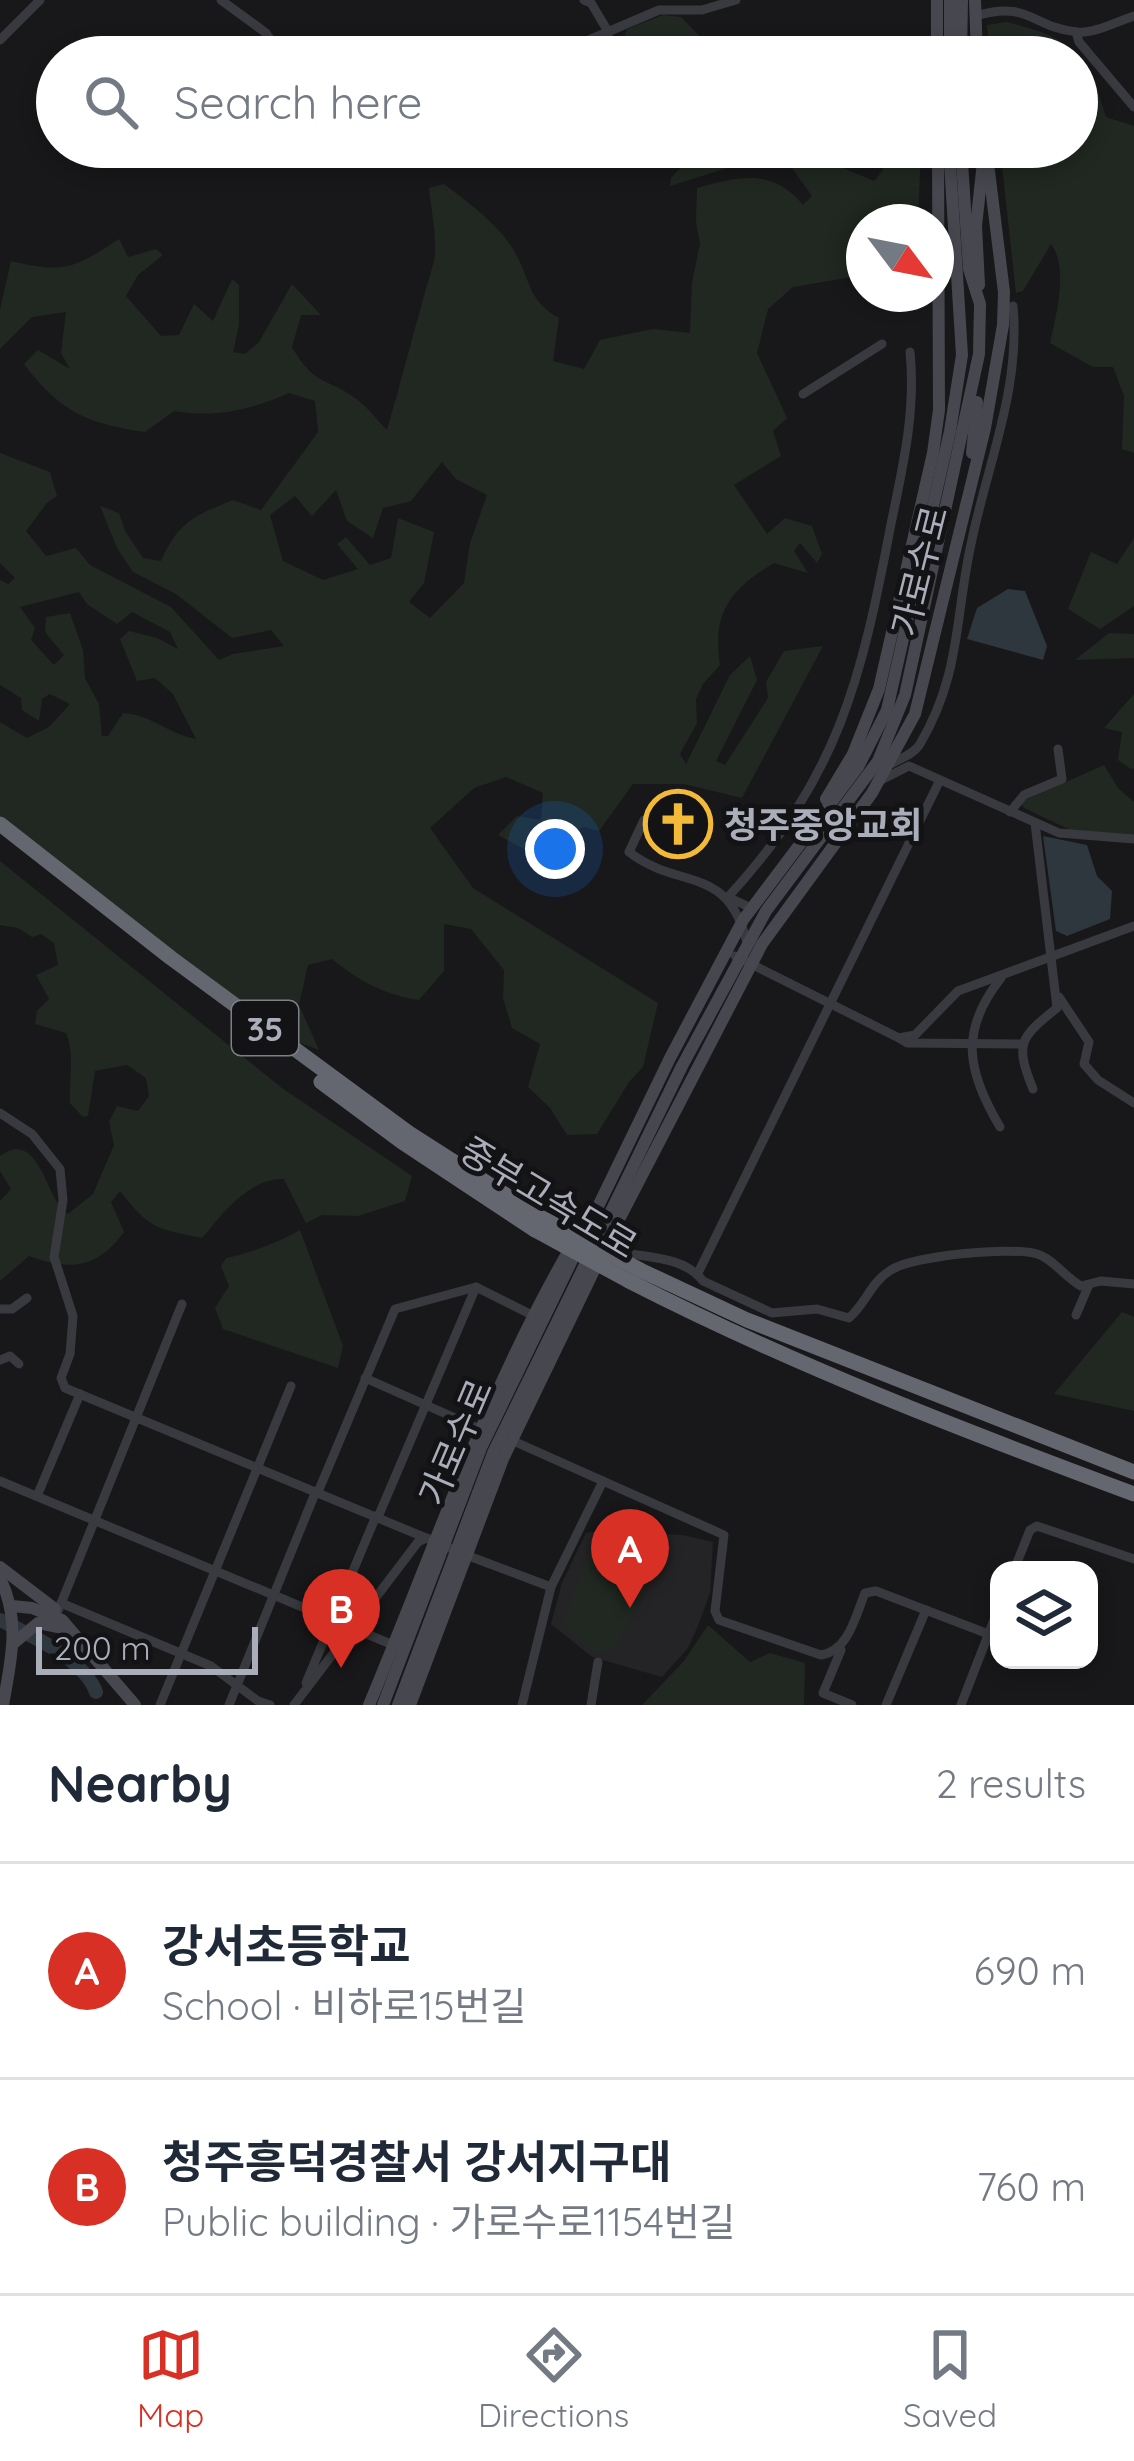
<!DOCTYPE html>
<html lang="en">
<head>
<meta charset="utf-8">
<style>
  :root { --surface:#fff; --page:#f6f6f7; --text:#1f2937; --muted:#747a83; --line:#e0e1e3; --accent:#d93025 }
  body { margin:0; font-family:Quicksand,"Noto Sans KR",sans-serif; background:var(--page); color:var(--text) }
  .controls { position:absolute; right:36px; bottom:36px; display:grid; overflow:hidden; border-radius:24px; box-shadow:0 6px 18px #0003 }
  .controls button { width:108px; height:108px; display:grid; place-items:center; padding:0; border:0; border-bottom:3px solid var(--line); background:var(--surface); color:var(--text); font:60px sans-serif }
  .compass { position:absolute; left:846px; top:204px; width:108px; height:108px; border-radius:50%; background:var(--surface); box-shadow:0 6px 18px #0003; rotate:122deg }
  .scale { position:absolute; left:36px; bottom:30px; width:222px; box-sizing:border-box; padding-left:12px; border:6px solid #aaaeba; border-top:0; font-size:33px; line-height:42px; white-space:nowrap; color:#aaaeba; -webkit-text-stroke:9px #131315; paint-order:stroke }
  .you { position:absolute; left:555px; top:849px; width:42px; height:42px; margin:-30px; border:9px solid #fff; border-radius:50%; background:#1a73e8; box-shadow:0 0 0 18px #1a73e833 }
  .badge { display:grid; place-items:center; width:78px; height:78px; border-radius:50%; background:var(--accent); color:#fff; font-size:39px; font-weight:700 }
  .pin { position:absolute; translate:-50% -99px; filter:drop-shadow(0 3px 6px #0008) }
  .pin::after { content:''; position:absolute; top:63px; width:42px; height:36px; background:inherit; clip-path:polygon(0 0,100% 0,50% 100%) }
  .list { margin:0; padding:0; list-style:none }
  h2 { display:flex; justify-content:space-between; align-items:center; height:156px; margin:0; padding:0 48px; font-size:51px }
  h2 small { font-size:39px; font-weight:400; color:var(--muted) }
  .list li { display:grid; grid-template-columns:78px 1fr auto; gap:36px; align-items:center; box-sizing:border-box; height:216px; padding:0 48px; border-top:3px solid var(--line) }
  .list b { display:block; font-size:45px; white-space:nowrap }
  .list p { margin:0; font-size:39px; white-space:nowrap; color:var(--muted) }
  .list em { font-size:39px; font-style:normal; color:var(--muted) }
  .icon { flex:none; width:66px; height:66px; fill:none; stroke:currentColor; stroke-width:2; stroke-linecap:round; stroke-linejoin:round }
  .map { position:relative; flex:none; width:1134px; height:1705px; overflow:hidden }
  .search { position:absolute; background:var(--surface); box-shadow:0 6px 18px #0003; left:36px; right:36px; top:36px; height:132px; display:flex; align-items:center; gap:30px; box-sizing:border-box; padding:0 42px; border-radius:66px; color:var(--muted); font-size:45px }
  .sheet { height:588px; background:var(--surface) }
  nav { display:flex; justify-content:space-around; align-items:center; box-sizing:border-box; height:168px; border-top:3px solid var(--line); background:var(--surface); font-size:33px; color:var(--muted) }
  nav a { display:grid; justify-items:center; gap:6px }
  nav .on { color:var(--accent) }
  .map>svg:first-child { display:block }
  .built { fill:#242427 }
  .green { fill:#202821; fill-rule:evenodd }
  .water { fill:#2e363e }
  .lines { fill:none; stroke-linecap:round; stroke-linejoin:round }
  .river { stroke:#2e363e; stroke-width:14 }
  .street { stroke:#393a3f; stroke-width:9 }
  .secondary { stroke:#47484f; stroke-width:12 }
  .highway { stroke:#656770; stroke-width:15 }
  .highway-bridge { stroke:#656770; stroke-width:15 }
  .labels { text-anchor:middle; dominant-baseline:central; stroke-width:10; stroke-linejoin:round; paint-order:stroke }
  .shield { fill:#131315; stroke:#7d8088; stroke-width:3 }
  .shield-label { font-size:33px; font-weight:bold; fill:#aaaeba }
  .street-label { font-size:36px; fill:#aaaeba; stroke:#131315 }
  .poi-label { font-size:36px; font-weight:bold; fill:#aaaeba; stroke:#131315; text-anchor:start }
</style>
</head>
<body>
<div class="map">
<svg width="1134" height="1705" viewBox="0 0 1134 1705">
  <rect width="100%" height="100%" fill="#18181a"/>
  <polygon class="built" points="599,1531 683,1535 713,1542 710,1593 699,1623 688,1648 662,1677 592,1657 551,1624 562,1583 586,1533"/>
  <g class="green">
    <polygon points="663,15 681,17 720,57 617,57 627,29"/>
    <path d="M1006 22C1072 38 1088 52 1106 117L1134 126V453L1122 449 1124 396 1113 367H1093L1050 343C1056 315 1069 268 1051 244L1023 291 1016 293 1000 147H1077V57H1030L1025 49 1015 47 1001 57H990L987 25Z"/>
    <polygon points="670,147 734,147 740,164 670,186 671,178 689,159"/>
    <path d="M793 147H822L841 167 874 181 883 170 871 147H921L918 222H864V275L793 287 768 309 757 353 787 418 773 431 781 456 734 485 767 534 785 518 812 526 822 554 817 563 800 543 794 551 808 573 774 563C730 590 712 612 720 665L703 684 696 699 697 723 680 754 686 764 730 675 750 656 757 680 716 761 725 765 768 698 766 682 784 651 823 646 742 798 684 784H633L599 831 584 827 535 855 498 835 517 816 541 820 543 793 506 777 474 788 430 828 473 888 658 1003 643 1067 629 1082 597 1134 567 1135 550 1108 528 1087 540 1044 512 1028 503 998 504 970 471 929 444 924V971L419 1000C385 995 359 981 332 959L308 965 299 1005 319 1050 295 1041 143 931 0 818V722L27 738 49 727 70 704 50 694 42 699 39 721 22 710 21 698 0 685V580L8 584 15 578 0 563V453L50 472 57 496 47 503 26 531 46 556 76 548 90 565 171 607 219 660 233 654 284 646 271 630 232 638 176 594 133 572 117 548 100 506 119 513 125 531 143 558 161 561C179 521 194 516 233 500L261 510 318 432 315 401 289 393C251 410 215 418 174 411L145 432C87 424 59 411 24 364L38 350 70 369 61 353 66 312 32 317 0 349V310L11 261C64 274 75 268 119 239L128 257 156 249 163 255 138 275 126 296 161 336 179 335 194 304 213 321 232 279 239 285V325L233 352 245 354 259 342 292 284 321 315H301L292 347C315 388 329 377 359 401 369 409 378 421 387 430 403 375 417 318 433 265 439 244 431 210 429 188L444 184C469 203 496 222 513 249 531 278 526 300 559 318L553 361 584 369 600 340 653 329 690 333 692 283 700 244 696 222 697 188C738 177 772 167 803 205L812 196 784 157ZM442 462 456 479 487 495 470 543 464 583 430 618 409 602 424 583 434 532 398 518 391 558 370 565 346 537 337 544 358 569 323 580 283 561 270 515 295 496 312 516 336 490 347 521 373 538 383 508 411 501ZM79 592 87 604 117 624 132 612 170 632 178 649 157 638 129 631 120 639 137 681 155 678 173 694 196 739C166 733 152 715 123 713L108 736H102L99 704 85 678 83 650 70 613 46 617 45 632 64 655 54 665 31 640 35 628 20 607Z"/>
    <polygon points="1134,538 1134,606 1100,629 1068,609 1091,552 1117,564"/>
    <polygon points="1109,633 1134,634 1134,658 1075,660"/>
    <polygon points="1134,694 1134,768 1131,769 1118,760 1122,732 1104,728"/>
    <polygon points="1104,765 1118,788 1134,802 1134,838 1083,836 1024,808 1021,802"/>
    <path d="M0 861 282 1088 412 1176 405 1201 358 1216 322 1215 306 1223 284 1179C249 1178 223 1213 202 1238 155 1228 151 1230 120 1191L111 1202 124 1232C97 1269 70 1271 29 1256L0 1281V1201L11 1189 0 1171V1156C40 1127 45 1200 68 1214L93 1194 114 1145 109 1122 117 1106 138 1111 149 1096 146 1078 127 1065 95 1071 88 1116 83 1117 70 1103C69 1078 75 1055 66 1033L35 1024 37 1011 49 999 36 975 58 965 54 943 41 934 32 937 18 928 0 925Z"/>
    <path d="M300 1230 343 1346 338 1368 223 1329 215 1308 229 1286 221 1266 226 1258C249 1254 279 1242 300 1230Z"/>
    <polygon points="1122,1312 1134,1317 1134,1411 1054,1394"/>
    <polygon points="616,1553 649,1570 653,1576 616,1648 594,1654 563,1624 588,1554"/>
    <polygon points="708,1625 750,1662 770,1653 805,1663 804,1705 642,1705 684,1661"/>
  </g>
  <g class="water">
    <polygon points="1008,589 1025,591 1047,646 1043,660 967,639 977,608"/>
    <polygon points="1043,836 1087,845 1097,876 1112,891 1110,919 1067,936 1056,931"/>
  </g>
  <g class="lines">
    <path class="river" d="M0 1620C32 1636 84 1659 96 1692"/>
    <g class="street">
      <polyline points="221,0 266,33 282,57"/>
      <polyline points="584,0 591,3 609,33"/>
      <path d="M975 16C1031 0 1030 27 1077 32 1094 34 1118 21 1134 16"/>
      <polyline points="1076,32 1079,42 1134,107"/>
      <polyline points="0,40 40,0"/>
      <polyline points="549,57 659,10 702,10 736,0"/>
      <polyline points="437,147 442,147"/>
      <polyline points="803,394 882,344"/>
      <path d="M891 764C901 758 914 754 920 744 960 676 955 621 970 549 986 467 1021 390 1013 306"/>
      <polyline points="881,780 909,766 1059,833 1134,839"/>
      <polyline points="1010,812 1024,795 1062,779 1058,749"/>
      <path d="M644 820 629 852C681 892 729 862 748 947"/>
      <path d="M751 908 728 897C839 776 861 681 891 524 903 466 916 411 910 352"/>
      <polyline points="735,956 899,1038 915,1035 958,991 1134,926"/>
      <polyline points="1059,997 1089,1042 1084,1064 1098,1080 1134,1103"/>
      <polyline points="899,1038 907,1043 1021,1044"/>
      <path d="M1033 1089C1015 1044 1019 1038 1057 1008L1035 823"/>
      <polyline points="0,1113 32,1134 60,1169 63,1200 54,1257 73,1316 70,1354 61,1378 65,1388 455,1550"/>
      <path d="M1000 1127C968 1073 958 1032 1001 978"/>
      <path d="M615 1251C644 1258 683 1255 703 1281L772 1313 817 1309 849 1318C866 1303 871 1282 891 1270 913 1256 1010 1246 1037 1254 1052 1258 1066 1278 1081 1286L1101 1281 1134 1284"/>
      <polyline points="698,1273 940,780"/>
      <polyline points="0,1309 12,1309 27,1298"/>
      <polyline points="1076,1315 1088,1287"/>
      <polyline points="0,1360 10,1356 19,1364"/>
      <polyline points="365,1378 480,1429"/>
      <path d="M511 1440 724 1535 715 1611 719 1620 821 1655C849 1650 855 1617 865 1593L876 1591 991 1635"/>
      <polyline points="0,1481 393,1645"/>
      <polyline points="318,1492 395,1309 476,1287 532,1315"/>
      <polyline points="37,1496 80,1394"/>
      <polyline points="378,1517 476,1287"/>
      <polyline points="466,1555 551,1587"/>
      <polyline points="1014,1570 1030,1530 1037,1526 1134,1559"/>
      <polyline points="61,1603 211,1666 258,1701 270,1705"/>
      <polyline points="58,1611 182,1304"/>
      <polyline points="841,1650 823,1693 852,1705"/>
      <polyline points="306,1683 376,1516"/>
      <polyline points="160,1705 291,1386"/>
      <polyline points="229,1705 316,1491"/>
      <polyline points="294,1705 418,1542 427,1538"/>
      <polyline points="522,1705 551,1587 603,1481"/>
      <polyline points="591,1705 598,1662"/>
      <polyline points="886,1705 926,1610"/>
      <polyline points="961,1705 999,1607"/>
    </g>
    <g class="secondary">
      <polyline points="975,0 977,57"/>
      <polyline points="937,57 937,0"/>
      <polyline points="950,57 950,0"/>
      <polyline points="961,57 962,0"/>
      <polyline points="979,285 976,226 983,162"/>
      <polyline points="972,453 977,402"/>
      <polyline points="826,799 853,754 879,689 933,453 939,410 938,147"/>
      <polyline points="0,1567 55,1609"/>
      <path d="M0 1578C21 1621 11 1660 3 1705"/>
      <polyline points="12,1606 32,1608 62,1620 135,1705"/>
      <polyline points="14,1643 38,1623 63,1628"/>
      <path d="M369 1705C434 1550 487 1391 572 1245"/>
      <polyline points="383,1705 481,1448 670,1058 743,920 858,767 887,710 950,431 962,355 949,147"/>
      <polyline points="398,1705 493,1453 682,1066 766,911 878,761 905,695 979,354 980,304 969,269 961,147"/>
      <polyline points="410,1705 503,1459 613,1231 762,944 872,793 915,714 985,428 1003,325 1004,292 986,147"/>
    </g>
    <g class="highway">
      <polyline points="0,824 171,958 409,1133 540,1217"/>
      <polyline points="321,1082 402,1142 535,1230"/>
      <polyline points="640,1270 747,1320 1134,1472"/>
      <path d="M629 1281C793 1365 962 1430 1134 1494"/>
    </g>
    <g class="highway-bridge">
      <polyline points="540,1217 640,1270"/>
      <polyline points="535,1230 629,1281"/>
    </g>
  </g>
  <defs>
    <g id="church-ring" transform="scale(3.45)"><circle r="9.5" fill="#131315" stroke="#f2ba38" stroke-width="1.5"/><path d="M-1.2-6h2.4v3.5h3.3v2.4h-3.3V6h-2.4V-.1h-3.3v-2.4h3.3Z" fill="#f2ba38"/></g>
  </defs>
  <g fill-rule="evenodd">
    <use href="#church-ring" x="678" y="824"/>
  </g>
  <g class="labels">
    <rect class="shield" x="232" y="1001" width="66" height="54" rx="9"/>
    <g class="shield-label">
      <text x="265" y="1028">35</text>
    </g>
    <g class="street-label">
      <text transform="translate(919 571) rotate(-76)">가로수로</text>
      <text transform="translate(549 1197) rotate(31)">중부고속도로</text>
      <text transform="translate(455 1442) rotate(-67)">가로수로</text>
    </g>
    <g class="poi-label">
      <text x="724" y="824">청주중앙교회</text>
    </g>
  </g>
</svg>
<div class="controls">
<button><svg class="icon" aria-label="layers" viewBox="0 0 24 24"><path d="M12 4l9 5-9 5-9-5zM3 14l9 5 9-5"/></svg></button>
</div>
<svg class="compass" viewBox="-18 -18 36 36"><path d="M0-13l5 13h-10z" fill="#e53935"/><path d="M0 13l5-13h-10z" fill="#747a83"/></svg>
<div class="scale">200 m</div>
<div class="you"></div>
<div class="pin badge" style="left:630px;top:1608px">A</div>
<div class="pin badge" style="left:341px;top:1668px">B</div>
<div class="search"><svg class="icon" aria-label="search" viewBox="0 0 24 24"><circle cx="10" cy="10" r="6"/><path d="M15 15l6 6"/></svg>Search here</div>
</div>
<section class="sheet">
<h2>Nearby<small>2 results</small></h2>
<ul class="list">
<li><span class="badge">A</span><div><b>강서초등학교</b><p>School · 비하로15번길</p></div><em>690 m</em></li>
<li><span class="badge">B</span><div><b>청주흥덕경찰서 강서지구대</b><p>Public building · 가로수로1154번길</p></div><em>760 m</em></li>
</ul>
</section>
<nav>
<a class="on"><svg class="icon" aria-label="map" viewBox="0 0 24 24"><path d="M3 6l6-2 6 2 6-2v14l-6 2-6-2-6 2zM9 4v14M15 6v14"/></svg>Map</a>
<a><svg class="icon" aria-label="directions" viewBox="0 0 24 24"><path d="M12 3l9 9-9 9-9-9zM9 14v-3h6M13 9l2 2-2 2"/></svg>Directions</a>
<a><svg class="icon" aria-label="saved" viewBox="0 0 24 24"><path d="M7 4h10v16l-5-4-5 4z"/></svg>Saved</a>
</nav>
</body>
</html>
